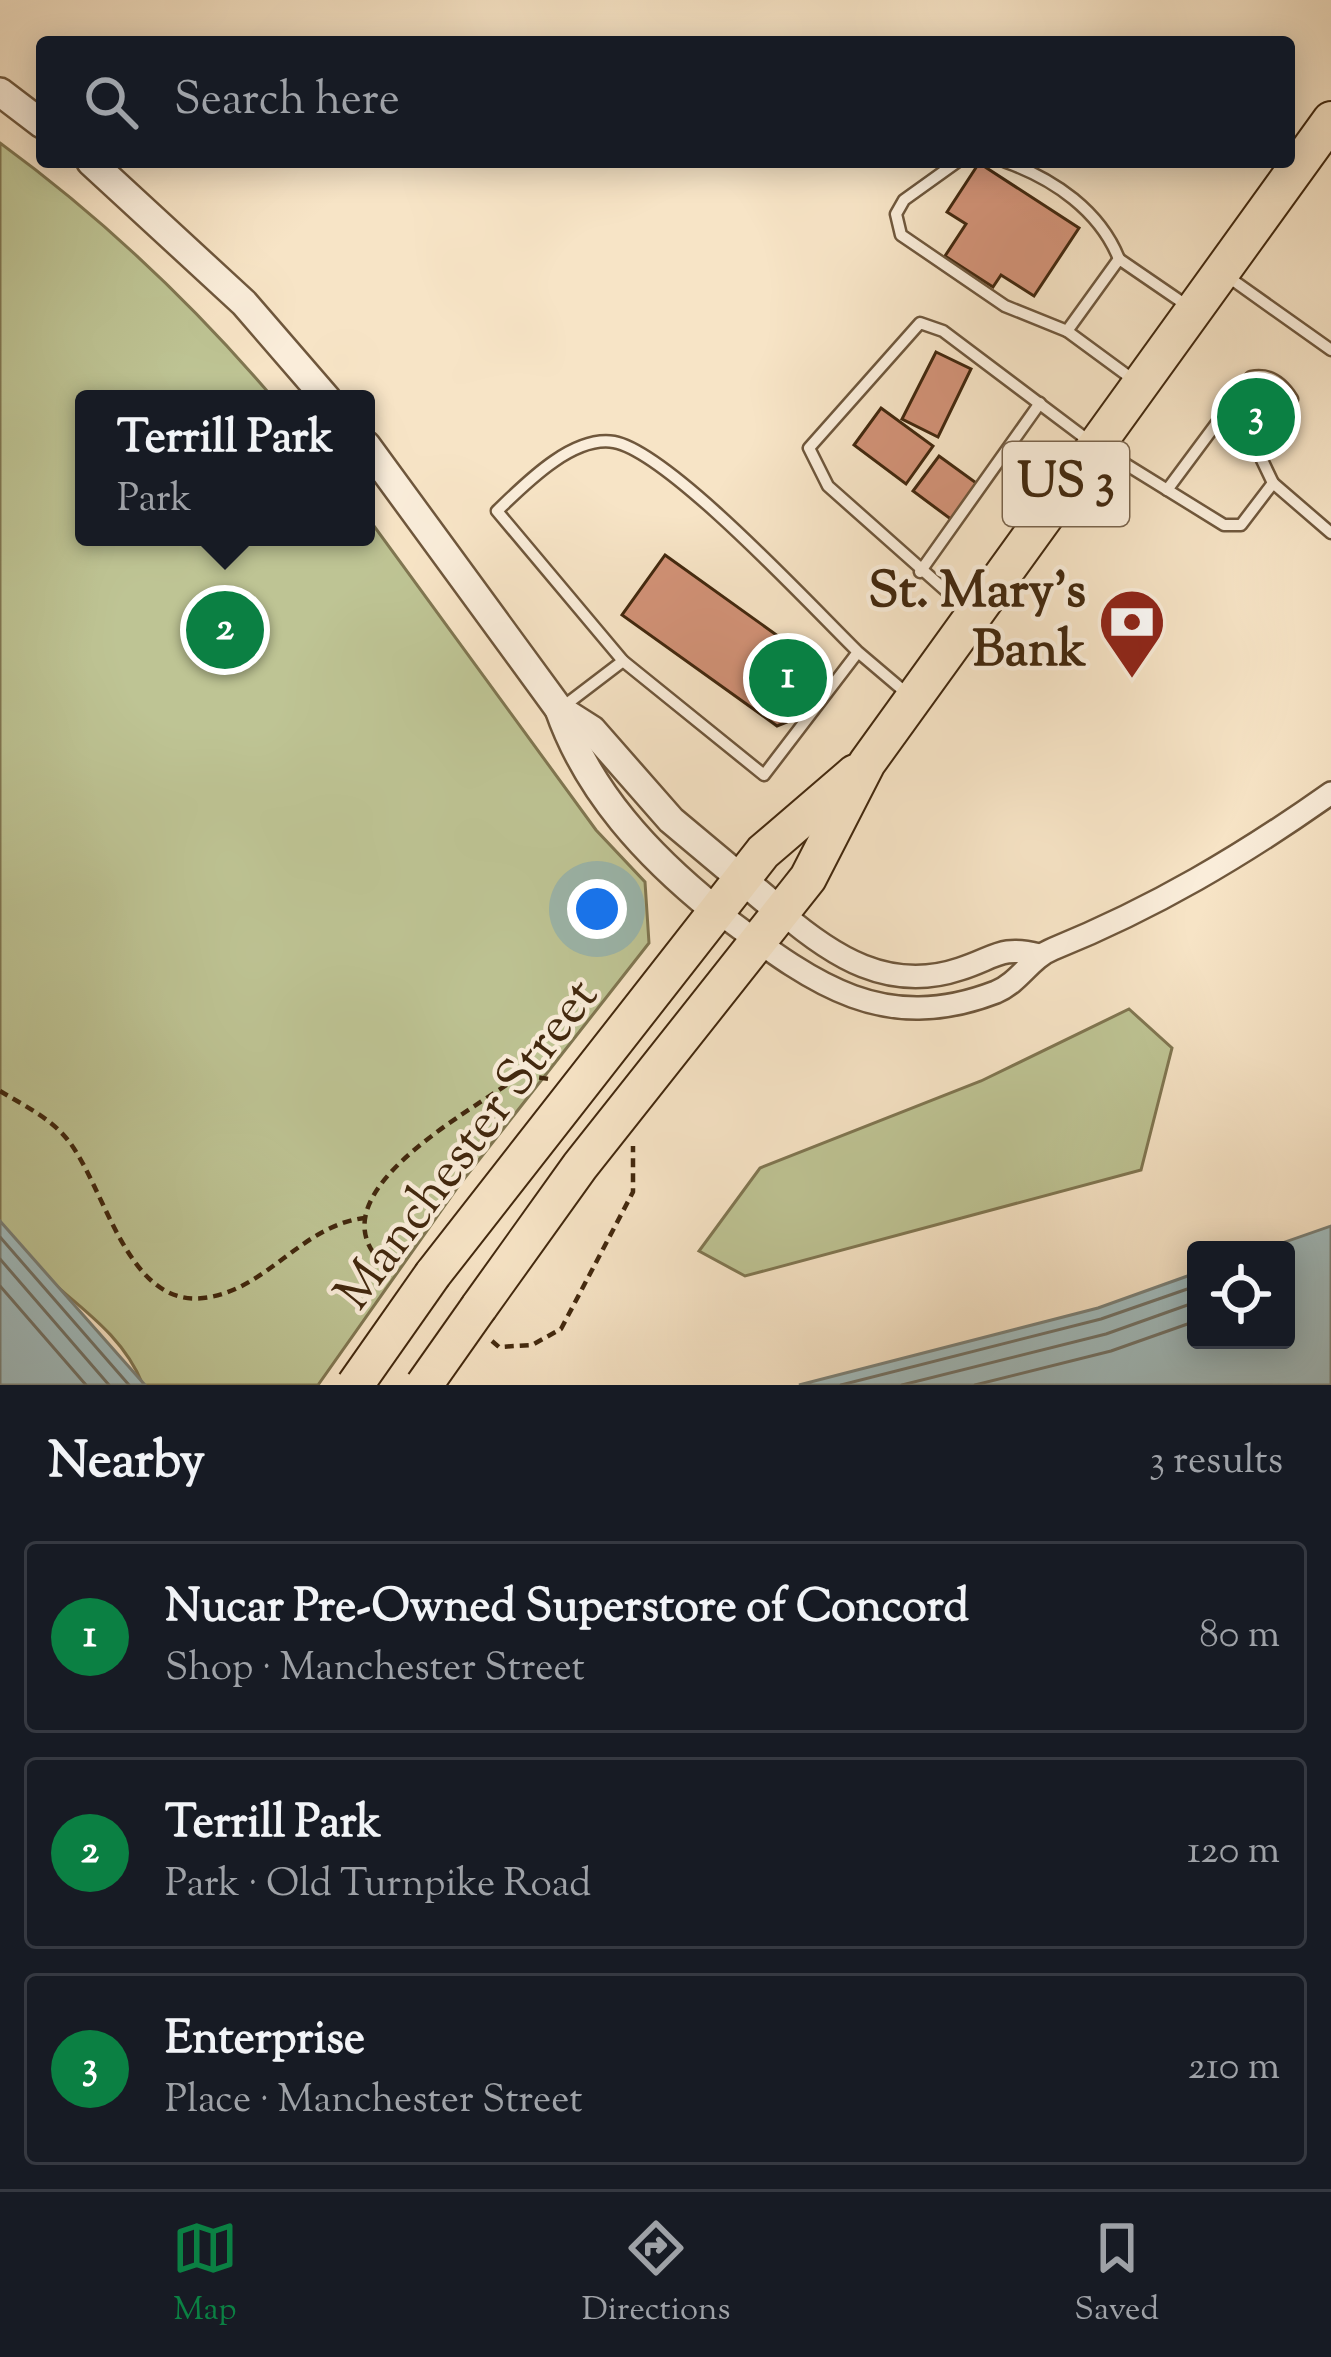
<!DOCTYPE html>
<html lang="en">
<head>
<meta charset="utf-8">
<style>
  :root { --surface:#171b24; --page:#20242c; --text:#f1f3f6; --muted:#9ea1a6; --line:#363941; --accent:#0b8043 }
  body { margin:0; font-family:"Sorts Mill Goudy",serif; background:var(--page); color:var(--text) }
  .controls { position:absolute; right:36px; bottom:36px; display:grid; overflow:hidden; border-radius:12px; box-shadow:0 6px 30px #0003 }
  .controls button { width:108px; height:108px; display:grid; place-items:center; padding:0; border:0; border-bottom:3px solid var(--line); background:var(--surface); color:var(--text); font:60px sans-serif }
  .you { position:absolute; left:597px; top:909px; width:42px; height:42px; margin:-30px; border:9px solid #fff; border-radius:50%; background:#1a73e8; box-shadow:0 0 0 18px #1a73e833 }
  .badge { display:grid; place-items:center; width:78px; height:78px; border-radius:50%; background:var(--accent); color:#fff; font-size:39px; font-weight:700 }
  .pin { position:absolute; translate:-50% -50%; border:6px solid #fff; box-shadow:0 3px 12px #0006 }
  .popup { position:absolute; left:75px; top:390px; width:300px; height:156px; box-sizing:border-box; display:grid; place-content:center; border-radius:12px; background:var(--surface); filter:drop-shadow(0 3px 9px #0005); font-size:39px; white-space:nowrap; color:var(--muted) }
  .popup b { font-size:45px; color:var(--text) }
  .popup::after { content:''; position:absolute; left:50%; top:100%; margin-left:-24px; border:24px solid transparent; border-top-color:var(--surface) }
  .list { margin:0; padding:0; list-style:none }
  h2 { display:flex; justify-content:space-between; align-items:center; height:156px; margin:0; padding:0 48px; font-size:51px }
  h2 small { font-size:39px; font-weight:400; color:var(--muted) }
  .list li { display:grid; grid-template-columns:78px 1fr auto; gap:36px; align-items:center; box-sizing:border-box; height:192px; margin:0 24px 24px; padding:0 24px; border:3px solid var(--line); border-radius:12px }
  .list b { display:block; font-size:45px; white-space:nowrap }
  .list p { margin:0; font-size:39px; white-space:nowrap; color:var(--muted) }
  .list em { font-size:39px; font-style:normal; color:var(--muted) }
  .icon { flex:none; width:66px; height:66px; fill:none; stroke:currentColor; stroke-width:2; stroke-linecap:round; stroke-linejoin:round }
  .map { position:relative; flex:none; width:1331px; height:1385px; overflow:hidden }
  .search { position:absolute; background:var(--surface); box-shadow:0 6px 30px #0003; left:36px; right:36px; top:36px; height:132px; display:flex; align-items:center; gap:30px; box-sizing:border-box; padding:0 42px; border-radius:12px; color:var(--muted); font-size:45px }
  .sheet { height:804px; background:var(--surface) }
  nav { display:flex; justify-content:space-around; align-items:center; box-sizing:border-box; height:168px; border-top:3px solid var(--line); background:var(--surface); font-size:33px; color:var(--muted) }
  nav a { display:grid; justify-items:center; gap:6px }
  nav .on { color:var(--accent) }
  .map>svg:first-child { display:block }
  .green { fill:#bec494; stroke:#807651; stroke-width:3 }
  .water { fill:#a1bcbe; stroke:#7b8178; stroke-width:3 }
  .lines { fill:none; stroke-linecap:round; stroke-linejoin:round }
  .shore { stroke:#727266; stroke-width:3 }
  .building { fill:#d29277; stroke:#42280e; stroke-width:3 }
  .service-casing { stroke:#6f573c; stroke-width:15 }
  .minor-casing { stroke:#6f573c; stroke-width:26 }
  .tertiary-casing { stroke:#6f573c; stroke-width:32 }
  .primary-casing { stroke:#42280e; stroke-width:40 }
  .path { stroke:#42280e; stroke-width:4.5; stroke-dasharray:9 6; stroke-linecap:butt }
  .service { stroke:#faedda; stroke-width:10 }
  .minor { stroke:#faedda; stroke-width:21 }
  .tertiary { stroke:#faedda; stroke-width:27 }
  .primary { stroke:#f7e4c6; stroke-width:36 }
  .primary-bridge-casing { stroke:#42280e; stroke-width:40; stroke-linecap:butt }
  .primary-bridge { stroke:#f7e4c6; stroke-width:36 }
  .labels { text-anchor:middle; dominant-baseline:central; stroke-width:9; stroke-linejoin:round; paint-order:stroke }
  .shield { fill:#faedda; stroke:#79634b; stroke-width:3 }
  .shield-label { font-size:48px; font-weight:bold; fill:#42280e }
  .poi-label { font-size:51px; font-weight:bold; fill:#42280e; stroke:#faedda; text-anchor:end }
  .street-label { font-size:51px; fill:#42280e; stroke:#faedda }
</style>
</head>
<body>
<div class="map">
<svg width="1331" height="1385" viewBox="0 0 1331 1385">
  <rect width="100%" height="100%" fill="#f7e4c6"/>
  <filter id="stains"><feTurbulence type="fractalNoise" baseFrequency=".00167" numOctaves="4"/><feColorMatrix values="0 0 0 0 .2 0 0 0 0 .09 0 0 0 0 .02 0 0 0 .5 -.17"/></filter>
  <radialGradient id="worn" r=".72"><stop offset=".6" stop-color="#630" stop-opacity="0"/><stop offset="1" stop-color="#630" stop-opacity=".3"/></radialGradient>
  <g class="green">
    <path d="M0 143C101 217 193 304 274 399H84V537H366V515L596 830 645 882 649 943 460 1184 318 1385H143C125 1340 89 1314 54 1284 34 1267 18 1245 0 1227Z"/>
    <polygon points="1129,1009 1172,1048 1141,1170 745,1276 699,1251 760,1168 981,1081"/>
  </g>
  <g class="water">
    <polygon points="0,1221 145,1385 0,1385"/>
    <polygon points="1331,1226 1331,1385 799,1385 1098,1308 1196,1273 1196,1340 1286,1340 1286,1250 1262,1250"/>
  </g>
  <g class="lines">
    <g class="shore">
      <polyline points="0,1237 129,1385"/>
      <polyline points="0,1259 109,1385"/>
      <polyline points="0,1286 86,1385"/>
      <polyline points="841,1385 1101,1319 1196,1286"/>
      <polyline points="902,1385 1106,1334 1196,1302"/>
      <polyline points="975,1385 1111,1351 1196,1321"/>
    </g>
  </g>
  <g class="building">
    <polygon points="979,163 1079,228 1034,296 1001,275 993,287 945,256 966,224 947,212"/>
    <polygon points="936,352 971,369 938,437 902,419"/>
    <polygon points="1256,390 1282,410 1256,444 1230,424"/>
    <polygon points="881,408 933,446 906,484 854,445"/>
    <polygon points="1282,410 1295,421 1277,443 1265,433"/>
    <polygon points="939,456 979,485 952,520 913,491"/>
    <polygon points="665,555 824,669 787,722 777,726 622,615"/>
  </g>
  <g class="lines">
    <g class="service-casing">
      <g id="service">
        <polyline points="957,162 904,200 896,214 901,235 1005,306 1067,331"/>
        <path d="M1006 162C1054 179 1100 211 1119 259"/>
        <polyline points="1227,276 1331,350"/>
        <polyline points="1135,381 1067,331 1119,259 1189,307"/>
        <polyline points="1270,437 1262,460 1273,483"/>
        <path d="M1167 490 1251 377C1270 373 1282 383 1292 399L1286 414"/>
        <polyline points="920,572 1040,403"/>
        <polyline points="971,613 828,486 809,448 920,323 943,331 1093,444 1224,525 1241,525 1273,483 1331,533"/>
        <path d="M858 652C812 607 669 452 614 442 572 435 524 485 497 511L623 661 764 775 858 652 911 697"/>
        <polyline points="564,706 623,661"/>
      </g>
    </g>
    <g class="minor-casing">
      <g id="minor">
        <path d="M715 910C806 977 877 1038 996 992 1020 982 1030 958 1053 949 1154 908 1242 856 1331 793"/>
        <path d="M781 912C832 956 889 993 960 969 995 958 1001 945 1039 955"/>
      </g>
    </g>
    <g class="tertiary-casing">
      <g id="tertiary">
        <polyline points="0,92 42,124"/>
        <polyline points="91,162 244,303 327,399"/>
        <path d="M366 445 559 709C588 792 648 856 715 910"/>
        <polyline points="559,709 592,730 671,820 781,912"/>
      </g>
    </g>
    <g class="primary-casing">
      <g id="primary">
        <polyline points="433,1274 763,852 855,773"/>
        <polyline points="479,1307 580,1166 808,878 867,763 1331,120"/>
      </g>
    </g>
    <g class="path">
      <path d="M0 1091C23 1105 50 1118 67 1139 105 1185 126 1307 203 1298 267 1291 301 1225 365 1218"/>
      <path d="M394 1273C296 1202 469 1113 521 1075L549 1079"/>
      <polyline points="492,1341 499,1347 532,1345 561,1329 633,1192 633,1146"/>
    </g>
    <use href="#service" class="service"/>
    <use href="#minor" class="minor"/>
    <use href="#tertiary" class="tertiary"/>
    <use href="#primary" class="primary"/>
    <g class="primary-bridge-casing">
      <g id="primary-bridge">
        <polyline points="355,1385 433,1274"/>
        <polyline points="424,1385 479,1307"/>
      </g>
    </g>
    <use href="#primary-bridge" class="primary-bridge"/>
  </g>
  <defs>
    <g id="bank-pin" transform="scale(3.45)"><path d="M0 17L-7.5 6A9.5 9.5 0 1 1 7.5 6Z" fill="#8f2418" stroke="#faedda"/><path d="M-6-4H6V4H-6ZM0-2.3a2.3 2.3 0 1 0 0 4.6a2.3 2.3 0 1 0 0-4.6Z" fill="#fff"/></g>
  </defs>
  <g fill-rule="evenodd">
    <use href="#bank-pin" x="1132" y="622"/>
  </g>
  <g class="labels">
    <rect class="shield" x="1003" y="442" width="126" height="84" rx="9"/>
    <g class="shield-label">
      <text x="1066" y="484">US 3</text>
    </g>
    <g class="poi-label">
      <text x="1086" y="593">St. Mary's<tspan x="1086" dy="59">Bank</tspan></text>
    </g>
    <g class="street-label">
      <text transform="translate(469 1146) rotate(-53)">Manchester Street</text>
    </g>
  </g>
  <rect width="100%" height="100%" filter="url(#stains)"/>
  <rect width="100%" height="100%" fill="url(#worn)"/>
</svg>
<div class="controls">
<button><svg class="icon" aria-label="locate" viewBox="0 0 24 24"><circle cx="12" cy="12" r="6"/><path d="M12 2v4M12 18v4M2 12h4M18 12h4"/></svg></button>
</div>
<div class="you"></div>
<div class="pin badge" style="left:788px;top:678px">1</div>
<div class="pin badge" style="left:225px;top:630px">2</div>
<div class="popup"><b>Terrill Park</b>Park</div>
<div class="pin badge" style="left:1256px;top:417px">3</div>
<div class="search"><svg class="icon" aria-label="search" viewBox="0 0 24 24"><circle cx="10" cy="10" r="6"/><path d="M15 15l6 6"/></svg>Search here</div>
</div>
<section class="sheet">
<h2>Nearby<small>3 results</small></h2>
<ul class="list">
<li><span class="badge">1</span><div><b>Nucar Pre-Owned Superstore of Concord</b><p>Shop · Manchester Street</p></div><em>80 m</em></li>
<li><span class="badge">2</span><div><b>Terrill Park</b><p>Park · Old Turnpike Road</p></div><em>120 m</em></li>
<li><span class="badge">3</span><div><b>Enterprise</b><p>Place · Manchester Street</p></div><em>210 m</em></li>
</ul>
</section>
<nav>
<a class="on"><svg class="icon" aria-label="map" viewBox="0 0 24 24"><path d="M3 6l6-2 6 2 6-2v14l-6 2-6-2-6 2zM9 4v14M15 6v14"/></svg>Map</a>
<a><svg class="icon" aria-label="directions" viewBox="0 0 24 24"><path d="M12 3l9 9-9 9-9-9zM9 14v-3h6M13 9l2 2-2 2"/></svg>Directions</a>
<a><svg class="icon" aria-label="saved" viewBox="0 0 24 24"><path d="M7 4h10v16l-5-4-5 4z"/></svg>Saved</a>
</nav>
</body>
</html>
